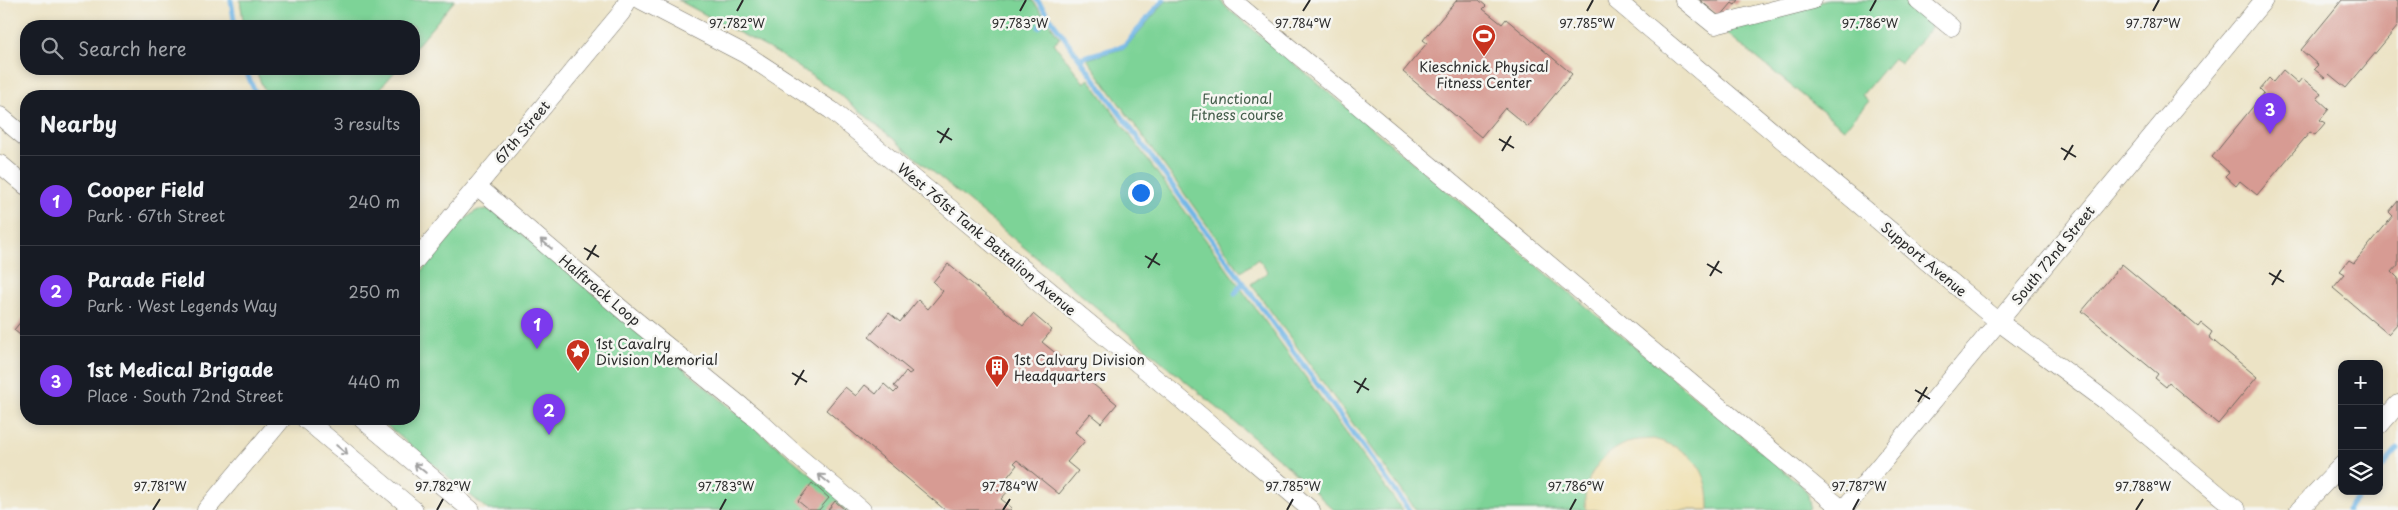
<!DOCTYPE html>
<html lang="en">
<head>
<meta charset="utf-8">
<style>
  :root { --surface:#171b24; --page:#242831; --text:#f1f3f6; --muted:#9ea1a6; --line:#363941; --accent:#7c3aed }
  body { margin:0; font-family:"Playpen Sans",sans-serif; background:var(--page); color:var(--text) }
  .controls { position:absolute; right:15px; bottom:15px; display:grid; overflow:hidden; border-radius:10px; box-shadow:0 2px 8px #0003 }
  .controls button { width:45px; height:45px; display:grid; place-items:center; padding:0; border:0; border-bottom:1px solid var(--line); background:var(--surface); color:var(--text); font:25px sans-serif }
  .you { position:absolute; left:1140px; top:192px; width:18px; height:18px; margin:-12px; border:4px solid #fff; border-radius:50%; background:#1a73e8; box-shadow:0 0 0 8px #1a73e833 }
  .badge { display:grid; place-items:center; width:32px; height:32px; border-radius:50%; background:var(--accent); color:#fff; font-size:16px; font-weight:700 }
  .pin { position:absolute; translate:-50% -41px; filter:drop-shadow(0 1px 2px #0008) }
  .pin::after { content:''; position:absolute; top:26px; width:18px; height:15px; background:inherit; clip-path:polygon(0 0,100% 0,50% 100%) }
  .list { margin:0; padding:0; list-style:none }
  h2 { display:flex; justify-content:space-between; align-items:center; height:65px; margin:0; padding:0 20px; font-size:21px }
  h2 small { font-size:16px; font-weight:400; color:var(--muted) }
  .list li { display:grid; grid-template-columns:32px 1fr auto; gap:15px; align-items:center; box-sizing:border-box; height:90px; padding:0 20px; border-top:1px solid var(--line) }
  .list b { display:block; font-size:19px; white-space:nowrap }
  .list p { margin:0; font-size:16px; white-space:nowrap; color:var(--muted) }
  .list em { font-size:16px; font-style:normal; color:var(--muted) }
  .icon { flex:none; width:28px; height:28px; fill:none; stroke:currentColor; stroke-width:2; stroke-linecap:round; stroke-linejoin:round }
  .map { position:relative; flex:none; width:2398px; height:510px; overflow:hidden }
  .search { position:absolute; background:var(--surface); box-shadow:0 2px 8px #0003; left:20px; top:20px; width:400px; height:55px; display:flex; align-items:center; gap:12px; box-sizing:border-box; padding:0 18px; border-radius:20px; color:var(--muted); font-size:19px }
  .panel { position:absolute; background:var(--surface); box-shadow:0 2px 8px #0003; left:20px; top:90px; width:400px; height:335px; border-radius:20px }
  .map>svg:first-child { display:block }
  .green { fill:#7dd397; stroke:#547f61 }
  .sand { fill:#eeda9e; stroke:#8c8264 }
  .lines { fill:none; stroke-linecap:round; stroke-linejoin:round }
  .stream { stroke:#70b6e7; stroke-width:5 }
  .building { fill:#d79b93 }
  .minor-casing { stroke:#6f6b61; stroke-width:19 }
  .minor { stroke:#fff; stroke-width:18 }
  .oneway { stroke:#a0a0a0 }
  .ticks { fill:none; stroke:#2b2b2b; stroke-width:2 }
  .labels { text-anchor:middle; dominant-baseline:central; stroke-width:5; stroke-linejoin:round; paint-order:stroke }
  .poi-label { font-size:14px; fill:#2b2b2b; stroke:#f6f6f2; text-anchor:start }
  .park-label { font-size:14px; fill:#445d4b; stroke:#f6f6f2 }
  .street-label { font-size:14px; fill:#2b2b2b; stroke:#f6f6f2 }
  .ticks-label { font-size:12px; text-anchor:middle; fill:#2b2b2b; stroke:#f6f6f2; stroke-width:5; stroke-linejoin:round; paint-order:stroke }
</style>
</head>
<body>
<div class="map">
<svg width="2398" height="510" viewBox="0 0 2398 510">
  <rect width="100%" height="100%" fill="#f6f6f2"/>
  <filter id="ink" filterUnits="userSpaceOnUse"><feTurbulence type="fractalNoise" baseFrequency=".02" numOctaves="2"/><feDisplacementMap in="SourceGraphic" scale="10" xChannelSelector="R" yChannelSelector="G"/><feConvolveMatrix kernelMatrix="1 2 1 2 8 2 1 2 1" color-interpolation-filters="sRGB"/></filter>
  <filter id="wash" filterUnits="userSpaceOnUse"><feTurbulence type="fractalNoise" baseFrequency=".0096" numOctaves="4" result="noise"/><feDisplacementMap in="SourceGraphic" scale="20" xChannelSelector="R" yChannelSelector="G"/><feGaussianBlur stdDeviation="1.12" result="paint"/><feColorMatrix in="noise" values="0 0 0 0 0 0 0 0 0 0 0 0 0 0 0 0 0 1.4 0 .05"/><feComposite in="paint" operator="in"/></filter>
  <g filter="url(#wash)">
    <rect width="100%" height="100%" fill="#ece3c5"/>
    <g class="green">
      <polygon points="240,0 455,0 414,49 414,26 244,26"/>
      <polygon points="678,0 1032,0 1060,38 1054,43 1084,83 1089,79 1402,510 1334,510 1284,463 838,93 777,53"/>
      <polygon points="1220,0 1226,7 1802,486 1808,495 1810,507 1808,510 1416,510 1251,284 1268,272 1258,259 1241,272 1087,59 1125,48 1166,1"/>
      <polygon points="1828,0 1911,0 1932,21 1930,29 1901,63 1893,58 1862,95 1869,101 1844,129 1724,31 1724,27"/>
      <polygon points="255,69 397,69 374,96 267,96"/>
      <polygon points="488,209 496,212 853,510 488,510 379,419 414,419 414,280 465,219 476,211"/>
    </g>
    <path class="sand" d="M1653 439C1692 449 1710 469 1709 510H1586C1580 479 1602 452 1630 442 1637 439 1646 440 1653 439Z"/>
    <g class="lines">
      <g class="stream">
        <polyline points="231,0 235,26"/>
        <polyline points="1037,0 1409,510"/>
        <polyline points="1039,27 1048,15"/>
        <polyline points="1080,58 1124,46 1163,0"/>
        <polyline points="245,69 257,96"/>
        <polyline points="1235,294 1243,282"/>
        <polyline points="2379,471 2398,449"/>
        <polyline points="2347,510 2363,491"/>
      </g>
    </g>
    <g id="blocks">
      <g class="building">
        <polygon points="1457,0 1479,0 1486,6 1483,9 1502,24 1506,19 1572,74 1528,127 1505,108 1481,137 1403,72 1427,43 1423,40"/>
        <polygon points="1700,0 1739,0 1735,5 1732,3 1720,17"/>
        <polygon points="2342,0 2398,0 2398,26 2346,88 2329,74 2325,78 2314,69 2318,65 2301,50"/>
        <polygon points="2283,70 2298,83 2302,78 2321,93 2317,98 2329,109 2320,120 2325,123 2315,135 2310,132 2257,195 2240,181 2236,186 2225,176 2229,172 2212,157 2264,93 2260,89 2269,78 2273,82"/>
        <polygon points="2398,201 2398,265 2392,272 2398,278 2398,323 2388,334 2333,288 2345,274 2340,271 2349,260 2354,263 2393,216 2389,212"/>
        <polygon points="948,264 1023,326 1033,314 1052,330 1042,342 1117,404 1101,423 1090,414 1075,432 1085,441 1067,462 1078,471 1059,494 1017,460 1014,463 1017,465 1005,480 1002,477 1000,480 1010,489 1001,499 1012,508 1010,510 945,510 826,410 845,387 856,396 865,385 876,394 884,384 894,393 898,389 894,386 900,379 906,371 909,374 912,372 869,337 889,313 900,322 918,300 928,309 943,291 933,282"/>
        <polygon points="2122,264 2198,327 2201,323 2212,332 2209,337 2257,377 2218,424 2169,383 2166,387 2155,378 2158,374 2082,311"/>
        <polygon points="26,315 26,340 14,330"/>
        <polygon points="812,483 829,498 819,510 809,510 798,501"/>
        <polygon points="835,501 845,510 828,510"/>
      </g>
    </g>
  </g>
  <g filter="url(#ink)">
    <use href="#blocks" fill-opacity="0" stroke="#6f6b61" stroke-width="1"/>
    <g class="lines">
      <g class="minor-casing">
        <g id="minor">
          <polyline points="641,0 745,54 831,110 1177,396 1311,510"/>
          <polyline points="1232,0 1843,510"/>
          <polyline points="1616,0 1999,322 2106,401 2237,510"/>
          <polyline points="1684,0 1715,25 1813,0"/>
          <polyline points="1918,0 1951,27"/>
          <polyline points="0,116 26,138"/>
          <polyline points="0,164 26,186"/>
          <polyline points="477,186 625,312 757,419 794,453 862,510"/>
          <polyline points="414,262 621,13 628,0"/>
          <polyline points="305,419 414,510"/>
          <polyline points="362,419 471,510"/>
          <polyline points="2379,426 2398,404"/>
          <polyline points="206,510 282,419"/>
          <polyline points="1843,510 2264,0"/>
          <polyline points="2299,510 2342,465"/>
        </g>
      </g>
      <use href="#minor" class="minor"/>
    </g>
    <defs><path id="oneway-shaft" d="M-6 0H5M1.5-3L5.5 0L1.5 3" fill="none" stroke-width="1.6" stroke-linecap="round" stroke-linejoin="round" transform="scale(1.25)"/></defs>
    <g class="oneway">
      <use href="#oneway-shaft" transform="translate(546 244) rotate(-140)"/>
      <use href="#oneway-shaft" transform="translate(342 450) rotate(40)"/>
      <use href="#oneway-shaft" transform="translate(420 468) rotate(-140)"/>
      <use href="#oneway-shaft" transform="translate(824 479) rotate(-140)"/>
    </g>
  </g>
  <path class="ticks" d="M737 11 743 0M1020 11 1026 0M1303 11 1310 0M1587 11 1593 0M1870 11 1876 0M2153 11 2159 0M937 131 952 140M1499 139 1514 148M940 143 949 128M2061 148 2076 157M1502 151 1511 136M2064 160 2073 145M584 248 599 257M1145 256 1160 265M587 260 596 245M1707 264 1722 273M1148 268 1157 253M2269 273 2284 282M1710 276 1719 261M2272 285 2281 270M792 373 807 382M1354 381 1369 390M795 385 804 370M1915 390 1930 399M1357 393 1366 378M1918 402 1927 387M153 510 160 499M437 510 443 499M720 510 726 499M1003 510 1010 499M1287 510 1293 499M1570 510 1576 499M1853 510 1859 499M2136 510 2143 499"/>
  <defs>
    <g id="stadium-pin" transform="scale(1.25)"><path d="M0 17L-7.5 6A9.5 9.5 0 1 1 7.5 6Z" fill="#c8321e" stroke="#f6f6f2"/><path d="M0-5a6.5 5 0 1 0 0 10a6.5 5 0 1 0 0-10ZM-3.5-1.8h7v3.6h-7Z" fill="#fff"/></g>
    <g id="sight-pin" transform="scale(1.25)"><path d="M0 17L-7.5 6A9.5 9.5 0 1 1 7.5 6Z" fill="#c8321e" stroke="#f6f6f2"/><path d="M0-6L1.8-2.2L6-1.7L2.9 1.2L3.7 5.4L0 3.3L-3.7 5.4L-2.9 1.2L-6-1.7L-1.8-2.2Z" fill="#fff"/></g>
    <g id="building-pin" transform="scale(1.25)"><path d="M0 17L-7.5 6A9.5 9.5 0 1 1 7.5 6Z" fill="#c8321e" stroke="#f6f6f2"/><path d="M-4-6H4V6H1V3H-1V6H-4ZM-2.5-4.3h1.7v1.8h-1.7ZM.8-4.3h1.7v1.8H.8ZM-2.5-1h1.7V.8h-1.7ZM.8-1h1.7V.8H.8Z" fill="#fff"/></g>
  </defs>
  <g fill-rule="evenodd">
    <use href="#stadium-pin" x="1484" y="36"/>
    <use href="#sight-pin" x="578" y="351"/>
    <use href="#building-pin" x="997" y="367"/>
  </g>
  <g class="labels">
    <g class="poi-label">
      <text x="1484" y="66" text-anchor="middle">Kieschnick Physical<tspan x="1484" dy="16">Fitness Center</tspan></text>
      <text x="596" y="343">1st Cavalry<tspan x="596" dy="16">Division Memorial</tspan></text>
      <text x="1014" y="359">1st Calvary Division<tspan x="1014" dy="16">Headquarters</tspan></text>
    </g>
    <g class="park-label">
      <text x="1237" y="98">Functional<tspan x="1237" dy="16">Fitness course</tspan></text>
    </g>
    <g class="street-label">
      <text transform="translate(522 132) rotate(-50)">67th Street</text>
      <text transform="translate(987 239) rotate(40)">West 761st Tank Battalion Avenue</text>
      <text transform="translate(2053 255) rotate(-51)">South 72nd Street</text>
      <text transform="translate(1924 259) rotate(40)">Support Avenue</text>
      <text transform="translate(600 290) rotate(40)">Halftrack Loop</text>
    </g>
  </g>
  <g class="ticks-label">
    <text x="1020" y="28">97.783°W</text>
    <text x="1303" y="28">97.784°W</text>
    <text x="737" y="28">97.782°W</text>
    <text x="1587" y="28">97.785°W</text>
    <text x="1870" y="28">97.786°W</text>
    <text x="2153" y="28">97.787°W</text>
    <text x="160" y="491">97.781°W</text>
    <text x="443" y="491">97.782°W</text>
    <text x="726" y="491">97.783°W</text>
    <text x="1010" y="491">97.784°W</text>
    <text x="1293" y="491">97.785°W</text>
    <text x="1576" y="491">97.786°W</text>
    <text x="1859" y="491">97.787°W</text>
    <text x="2143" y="491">97.788°W</text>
  </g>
</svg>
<div class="controls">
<button>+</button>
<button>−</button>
<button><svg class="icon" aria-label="layers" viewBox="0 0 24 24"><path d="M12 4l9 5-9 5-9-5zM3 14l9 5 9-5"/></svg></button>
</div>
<div class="you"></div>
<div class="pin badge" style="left:537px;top:349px">1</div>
<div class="pin badge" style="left:549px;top:435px">2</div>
<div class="pin badge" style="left:2270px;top:134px">3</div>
<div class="search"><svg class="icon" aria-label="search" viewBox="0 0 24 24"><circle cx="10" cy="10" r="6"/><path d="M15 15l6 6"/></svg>Search here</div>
<section class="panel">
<h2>Nearby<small>3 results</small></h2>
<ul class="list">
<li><span class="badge">1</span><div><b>Cooper Field</b><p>Park · 67th Street</p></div><em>240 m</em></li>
<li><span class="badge">2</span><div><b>Parade Field</b><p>Park · West Legends Way</p></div><em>250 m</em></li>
<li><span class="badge">3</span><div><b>1st Medical Brigade</b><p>Place · South 72nd Street</p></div><em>440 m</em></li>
</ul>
</section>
</div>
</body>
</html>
